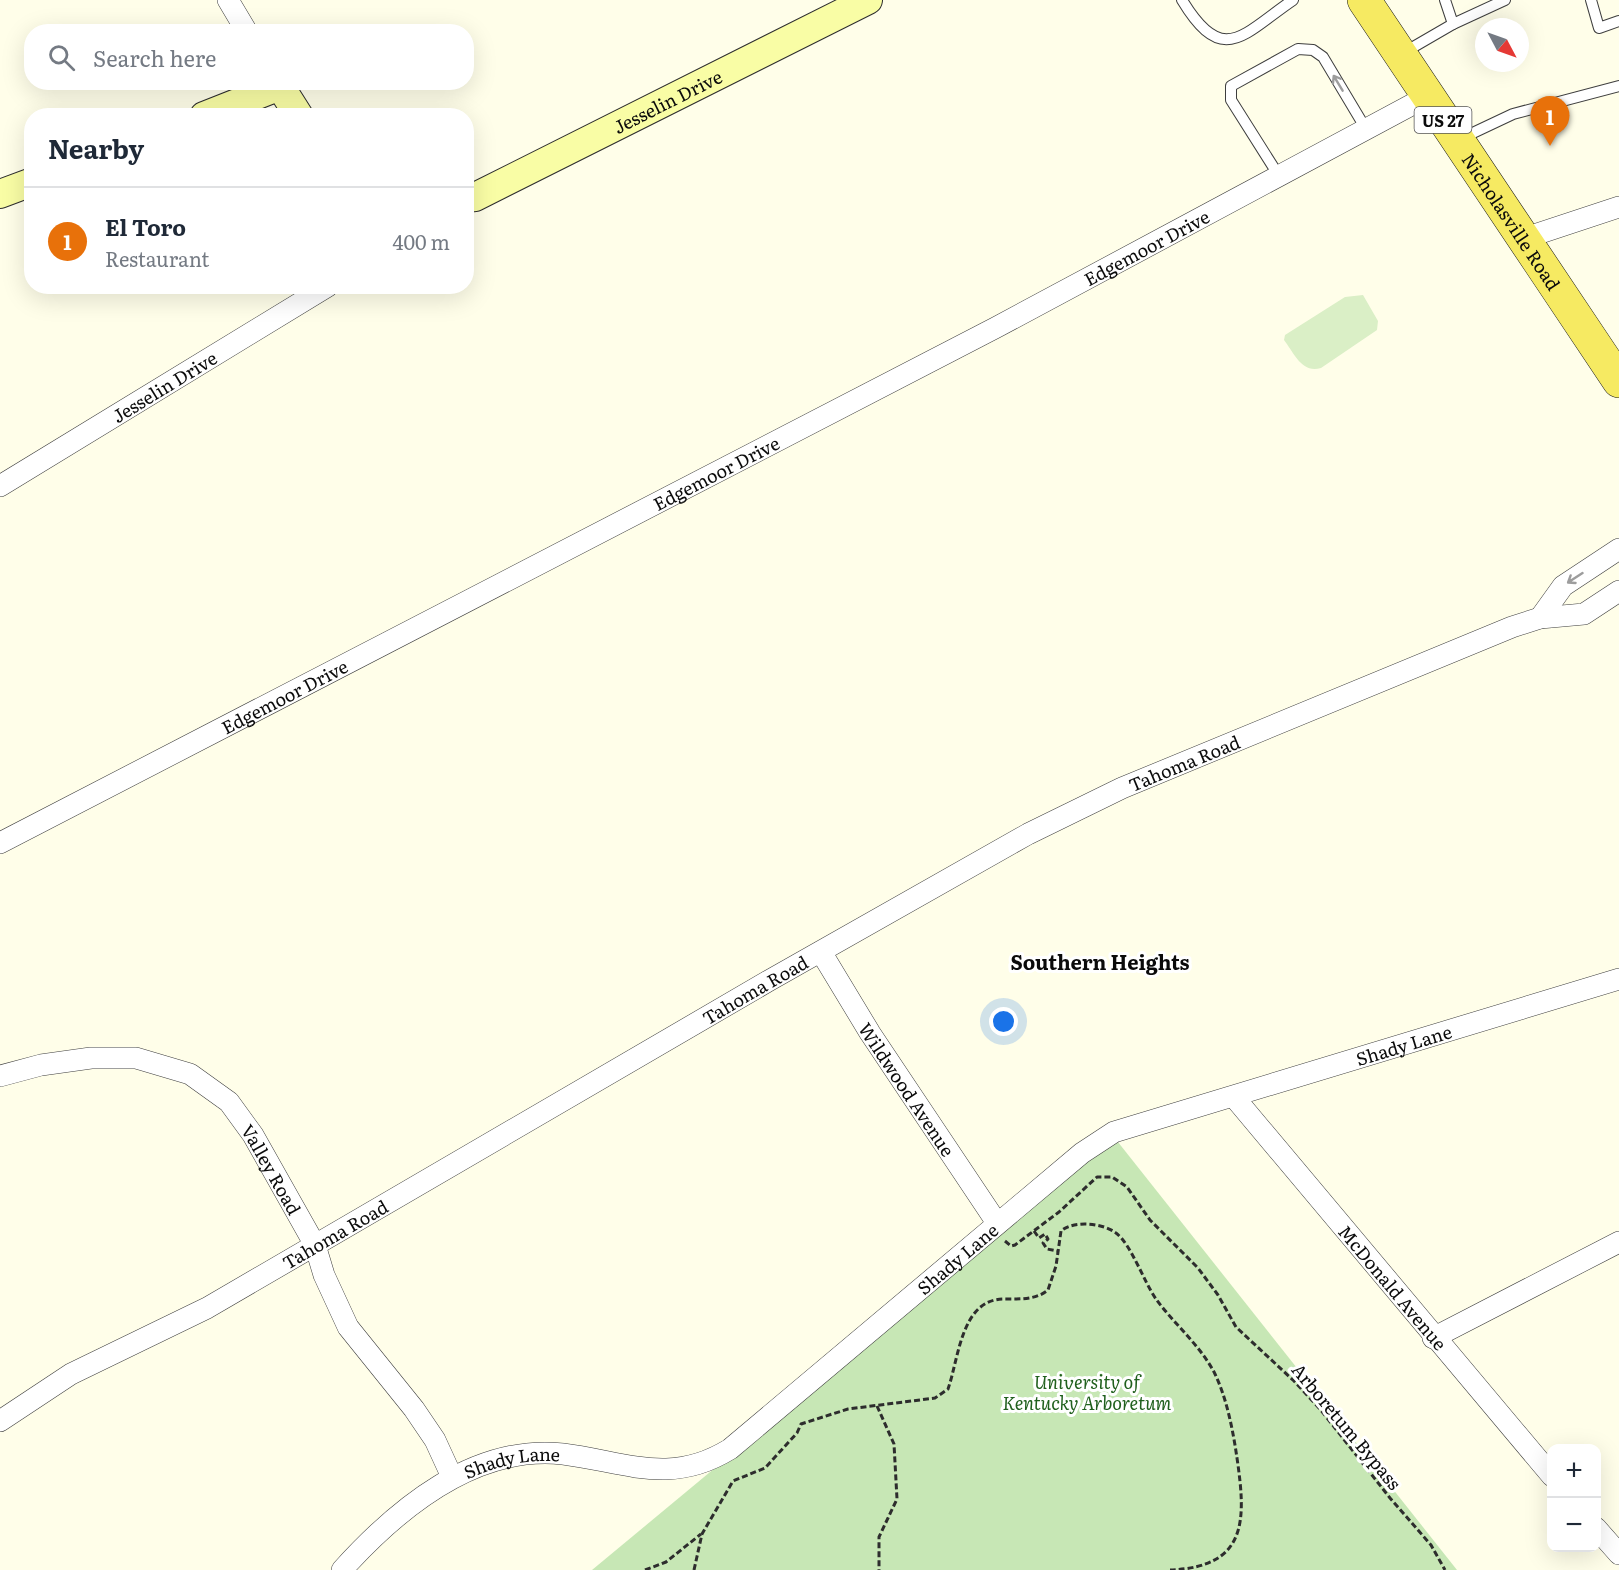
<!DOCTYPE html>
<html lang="en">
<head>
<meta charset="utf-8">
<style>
  :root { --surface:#fff; --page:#f2f2f3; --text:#1f2937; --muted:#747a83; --line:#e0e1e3; --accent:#db2777 }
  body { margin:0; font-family:Literata,serif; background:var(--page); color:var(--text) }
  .controls { position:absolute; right:18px; bottom:18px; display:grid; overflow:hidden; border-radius:12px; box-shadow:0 6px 24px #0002 }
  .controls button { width:54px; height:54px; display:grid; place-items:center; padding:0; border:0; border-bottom:2px solid var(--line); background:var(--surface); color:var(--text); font:30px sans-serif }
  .compass { position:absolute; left:1475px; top:18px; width:54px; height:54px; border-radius:50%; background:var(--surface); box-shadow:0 6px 24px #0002; rotate:131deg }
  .you { position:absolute; left:1004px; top:1022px; width:21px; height:21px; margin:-15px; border:4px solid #fff; border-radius:50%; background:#1a73e8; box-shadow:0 0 0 9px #1a73e833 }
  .badge { display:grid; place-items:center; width:39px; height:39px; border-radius:50%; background:var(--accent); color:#fff; font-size:20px; font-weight:700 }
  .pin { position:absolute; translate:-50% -50px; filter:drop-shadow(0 2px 3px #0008) }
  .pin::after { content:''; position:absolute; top:32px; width:21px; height:18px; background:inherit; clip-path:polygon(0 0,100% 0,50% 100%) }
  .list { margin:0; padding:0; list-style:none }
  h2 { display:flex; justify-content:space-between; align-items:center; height:78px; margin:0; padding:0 24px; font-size:26px }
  h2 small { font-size:20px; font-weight:400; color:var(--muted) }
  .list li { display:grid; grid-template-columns:39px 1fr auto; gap:18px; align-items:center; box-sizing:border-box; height:108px; padding:0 24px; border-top:2px solid var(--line) }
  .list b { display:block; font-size:22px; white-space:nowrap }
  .list p { margin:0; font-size:20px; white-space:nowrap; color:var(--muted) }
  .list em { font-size:20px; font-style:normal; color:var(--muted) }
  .icon { flex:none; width:33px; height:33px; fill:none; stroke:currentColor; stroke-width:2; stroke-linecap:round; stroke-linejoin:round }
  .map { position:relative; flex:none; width:1619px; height:1570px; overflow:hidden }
  .search { position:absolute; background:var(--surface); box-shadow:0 6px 24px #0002; left:24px; top:24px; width:450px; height:66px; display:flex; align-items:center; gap:15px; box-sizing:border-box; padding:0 21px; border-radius:24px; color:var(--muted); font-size:22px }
  .panel { position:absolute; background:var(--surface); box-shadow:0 6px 24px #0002; left:24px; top:108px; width:450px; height:186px; border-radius:24px }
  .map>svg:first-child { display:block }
  .green { fill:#c7e7b5 }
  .pitch { fill:#daefc6 }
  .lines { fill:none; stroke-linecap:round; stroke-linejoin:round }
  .lane-casing { stroke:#3e3e3e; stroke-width:12 }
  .street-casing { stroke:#3e3e3e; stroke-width:22 }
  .secondary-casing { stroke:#2d2d2d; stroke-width:30 }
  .primary-casing { stroke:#1c1c1c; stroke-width:34 }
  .path { stroke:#2d2d2d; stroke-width:3; stroke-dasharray:6 3; stroke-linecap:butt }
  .lane { stroke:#fff; stroke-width:10 }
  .street { stroke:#fff; stroke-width:21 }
  .secondary { stroke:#f9fda5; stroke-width:28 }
  .primary { stroke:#f6ea62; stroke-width:33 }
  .oneway { stroke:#9d9d9d }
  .labels { text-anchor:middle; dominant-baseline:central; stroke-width:6; stroke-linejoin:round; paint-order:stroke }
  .shield { fill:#fff; stroke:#545454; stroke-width:1.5 }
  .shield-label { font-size:16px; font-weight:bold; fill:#0b0b0b }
  .street-label { font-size:18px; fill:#0b0b0b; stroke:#fff }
  .park-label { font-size:18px; font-style:italic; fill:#20601d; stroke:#fff }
  .neighbourhood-label { font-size:20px; font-weight:bold; fill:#0b0b0b; stroke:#fff }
</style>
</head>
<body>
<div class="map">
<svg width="1619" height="1570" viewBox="0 0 1619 1570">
  <rect width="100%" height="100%" fill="#fffee9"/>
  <polygon class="green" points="1114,1137 1457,1570 592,1570"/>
  <path class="pitch" d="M1363 295 1378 321 1377 330 1321 368C1302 374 1294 353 1284 340L1285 335 1345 297Z"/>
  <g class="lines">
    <g class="lane-casing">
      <g id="lane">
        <path d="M1182 0C1223 68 1243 34 1293 0"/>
        <polyline points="1445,0 1453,24"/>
        <polyline points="1591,0 1599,28 1619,21"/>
        <polyline points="1403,53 1453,24 1505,0"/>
        <polyline points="1460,139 1513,114 1619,86"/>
        <polyline points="1279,176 1231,100 1231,86 1298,49 1313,50 1323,57 1366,129"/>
      </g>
    </g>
    <g class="street-casing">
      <g id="street">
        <polyline points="228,0 247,32"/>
        <polyline points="1525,238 1619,207"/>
        <path id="s1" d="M0 486 328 286"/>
        <polyline points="1540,618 1563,586 1619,549"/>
        <path id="s2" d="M0 843 995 328 1428 96"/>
        <path id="s3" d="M821 952 870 1033 997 1223"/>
        <path id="s4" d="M0 1076 41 1065 91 1058H136L190 1074 229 1102 253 1135 315 1245 324 1275 348 1327 414 1409 435 1440 452 1477"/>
        <path id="s5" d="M1234 1097 1552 1476"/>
        <polyline points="1433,1338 1619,1242"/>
        <path id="s6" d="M0 1421 71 1374 207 1308 770 980 1028 834 1122 788 1512 627 1540 618 1584 614 1619 591"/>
        <polyline points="1596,1528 1619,1554"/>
        <path id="s7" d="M342 1570C397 1509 474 1444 563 1454 626 1462 670 1486 730 1449L1082 1153 1114 1132 1619 979"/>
      </g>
    </g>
    <g class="secondary-casing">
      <g id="secondary">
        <polyline points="204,116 280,86 299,116"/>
        <polyline points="0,194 32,182"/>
        <path id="s8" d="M466 198 475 197 868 0"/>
      </g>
    </g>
    <g class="primary-casing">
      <g id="primary">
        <path id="s9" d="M1364 0 1619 381"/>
      </g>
    </g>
    <g class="path">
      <polyline points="1034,1231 1039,1238 1045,1234 1048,1239 1043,1243 1047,1249 1057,1251"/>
      <polyline points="1005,1241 1011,1246 1015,1245 1059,1212 1097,1177 1112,1177 1127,1187 1150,1220 1198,1268 1218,1295 1236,1327 1294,1381 1320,1409 1390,1498 1431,1545 1445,1570"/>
      <polyline points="877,1406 894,1444 897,1499 879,1537 879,1570"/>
      <polyline points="645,1570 666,1562 701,1534"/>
      <path d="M694 1570 702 1534 733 1481 765 1468 797 1433 801 1424 848 1409 935 1398 948 1389C959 1358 961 1299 1004 1299 1019 1299 1036 1300 1048 1290L1056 1266 1061 1231C1074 1220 1103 1223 1116 1233 1131 1244 1144 1282 1156 1299 1174 1324 1201 1346 1215 1374 1227 1399 1233 1431 1237 1458 1246 1520 1248 1567 1170 1570"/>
    </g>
    <use href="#lane" class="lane"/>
    <use href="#street" class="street"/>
    <use href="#secondary" class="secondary"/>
    <use href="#primary" class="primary"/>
  </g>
  <defs><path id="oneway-shaft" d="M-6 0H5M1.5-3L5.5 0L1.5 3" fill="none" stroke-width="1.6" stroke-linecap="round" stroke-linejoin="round" transform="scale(1.5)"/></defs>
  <g class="oneway">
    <use href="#oneway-shaft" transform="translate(1338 83) rotate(-121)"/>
    <use href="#oneway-shaft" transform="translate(1575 578) rotate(147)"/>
  </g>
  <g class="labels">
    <rect class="shield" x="1414.5" y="107" width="57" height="26" rx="4.5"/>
    <g class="shield-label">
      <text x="1443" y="120">US 27</text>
    </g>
    <g class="street-label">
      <text stroke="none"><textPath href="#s8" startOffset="224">Jesselin Drive</textPath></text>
      <text stroke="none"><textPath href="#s9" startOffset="266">Nicholasville Road</textPath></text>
      <text stroke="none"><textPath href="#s2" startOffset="1292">Edgemoor Drive</textPath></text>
      <text stroke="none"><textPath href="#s1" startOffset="192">Jesselin Drive</textPath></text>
      <text stroke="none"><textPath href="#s2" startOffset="806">Edgemoor Drive</textPath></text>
      <text stroke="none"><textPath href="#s2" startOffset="320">Edgemoor Drive</textPath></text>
      <text stroke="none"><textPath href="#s6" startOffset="1356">Tahoma Road</textPath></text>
      <text stroke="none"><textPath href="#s6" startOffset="870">Tahoma Road</textPath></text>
      <text stroke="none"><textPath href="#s7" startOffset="1232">Shady Lane</textPath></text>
      <text stroke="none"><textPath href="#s3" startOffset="162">Wildwood Avenue</textPath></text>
      <text stroke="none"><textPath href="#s4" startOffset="322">Valley Road</textPath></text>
      <text stroke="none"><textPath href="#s6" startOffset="384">Tahoma Road</textPath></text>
      <text stroke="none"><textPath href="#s7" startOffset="728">Shady Lane</textPath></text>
      <text stroke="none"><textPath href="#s5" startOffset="248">McDonald Avenue</textPath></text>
      <text transform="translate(1347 1426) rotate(50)">Arboretum Bypass</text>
      <text stroke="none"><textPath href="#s7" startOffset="207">Shady Lane</textPath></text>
    </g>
    <g class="park-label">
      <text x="1087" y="1381">University of<tspan x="1087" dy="21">Kentucky Arboretum</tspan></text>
    </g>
    <g class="neighbourhood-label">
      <text x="1100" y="961">Southern Heights</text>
    </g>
  </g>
</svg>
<div class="controls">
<button>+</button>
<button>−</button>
</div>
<svg class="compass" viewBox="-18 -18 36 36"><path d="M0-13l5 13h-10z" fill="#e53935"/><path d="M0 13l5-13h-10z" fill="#747a83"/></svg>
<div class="you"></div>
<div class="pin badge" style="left:1550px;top:146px;background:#e8710a">1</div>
<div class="search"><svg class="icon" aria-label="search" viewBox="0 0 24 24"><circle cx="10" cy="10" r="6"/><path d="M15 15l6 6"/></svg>Search here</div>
<section class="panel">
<h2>Nearby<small></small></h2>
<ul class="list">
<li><span class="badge" style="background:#e8710a">1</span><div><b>El Toro</b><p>Restaurant</p></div><em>400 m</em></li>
</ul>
</section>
</div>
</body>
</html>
